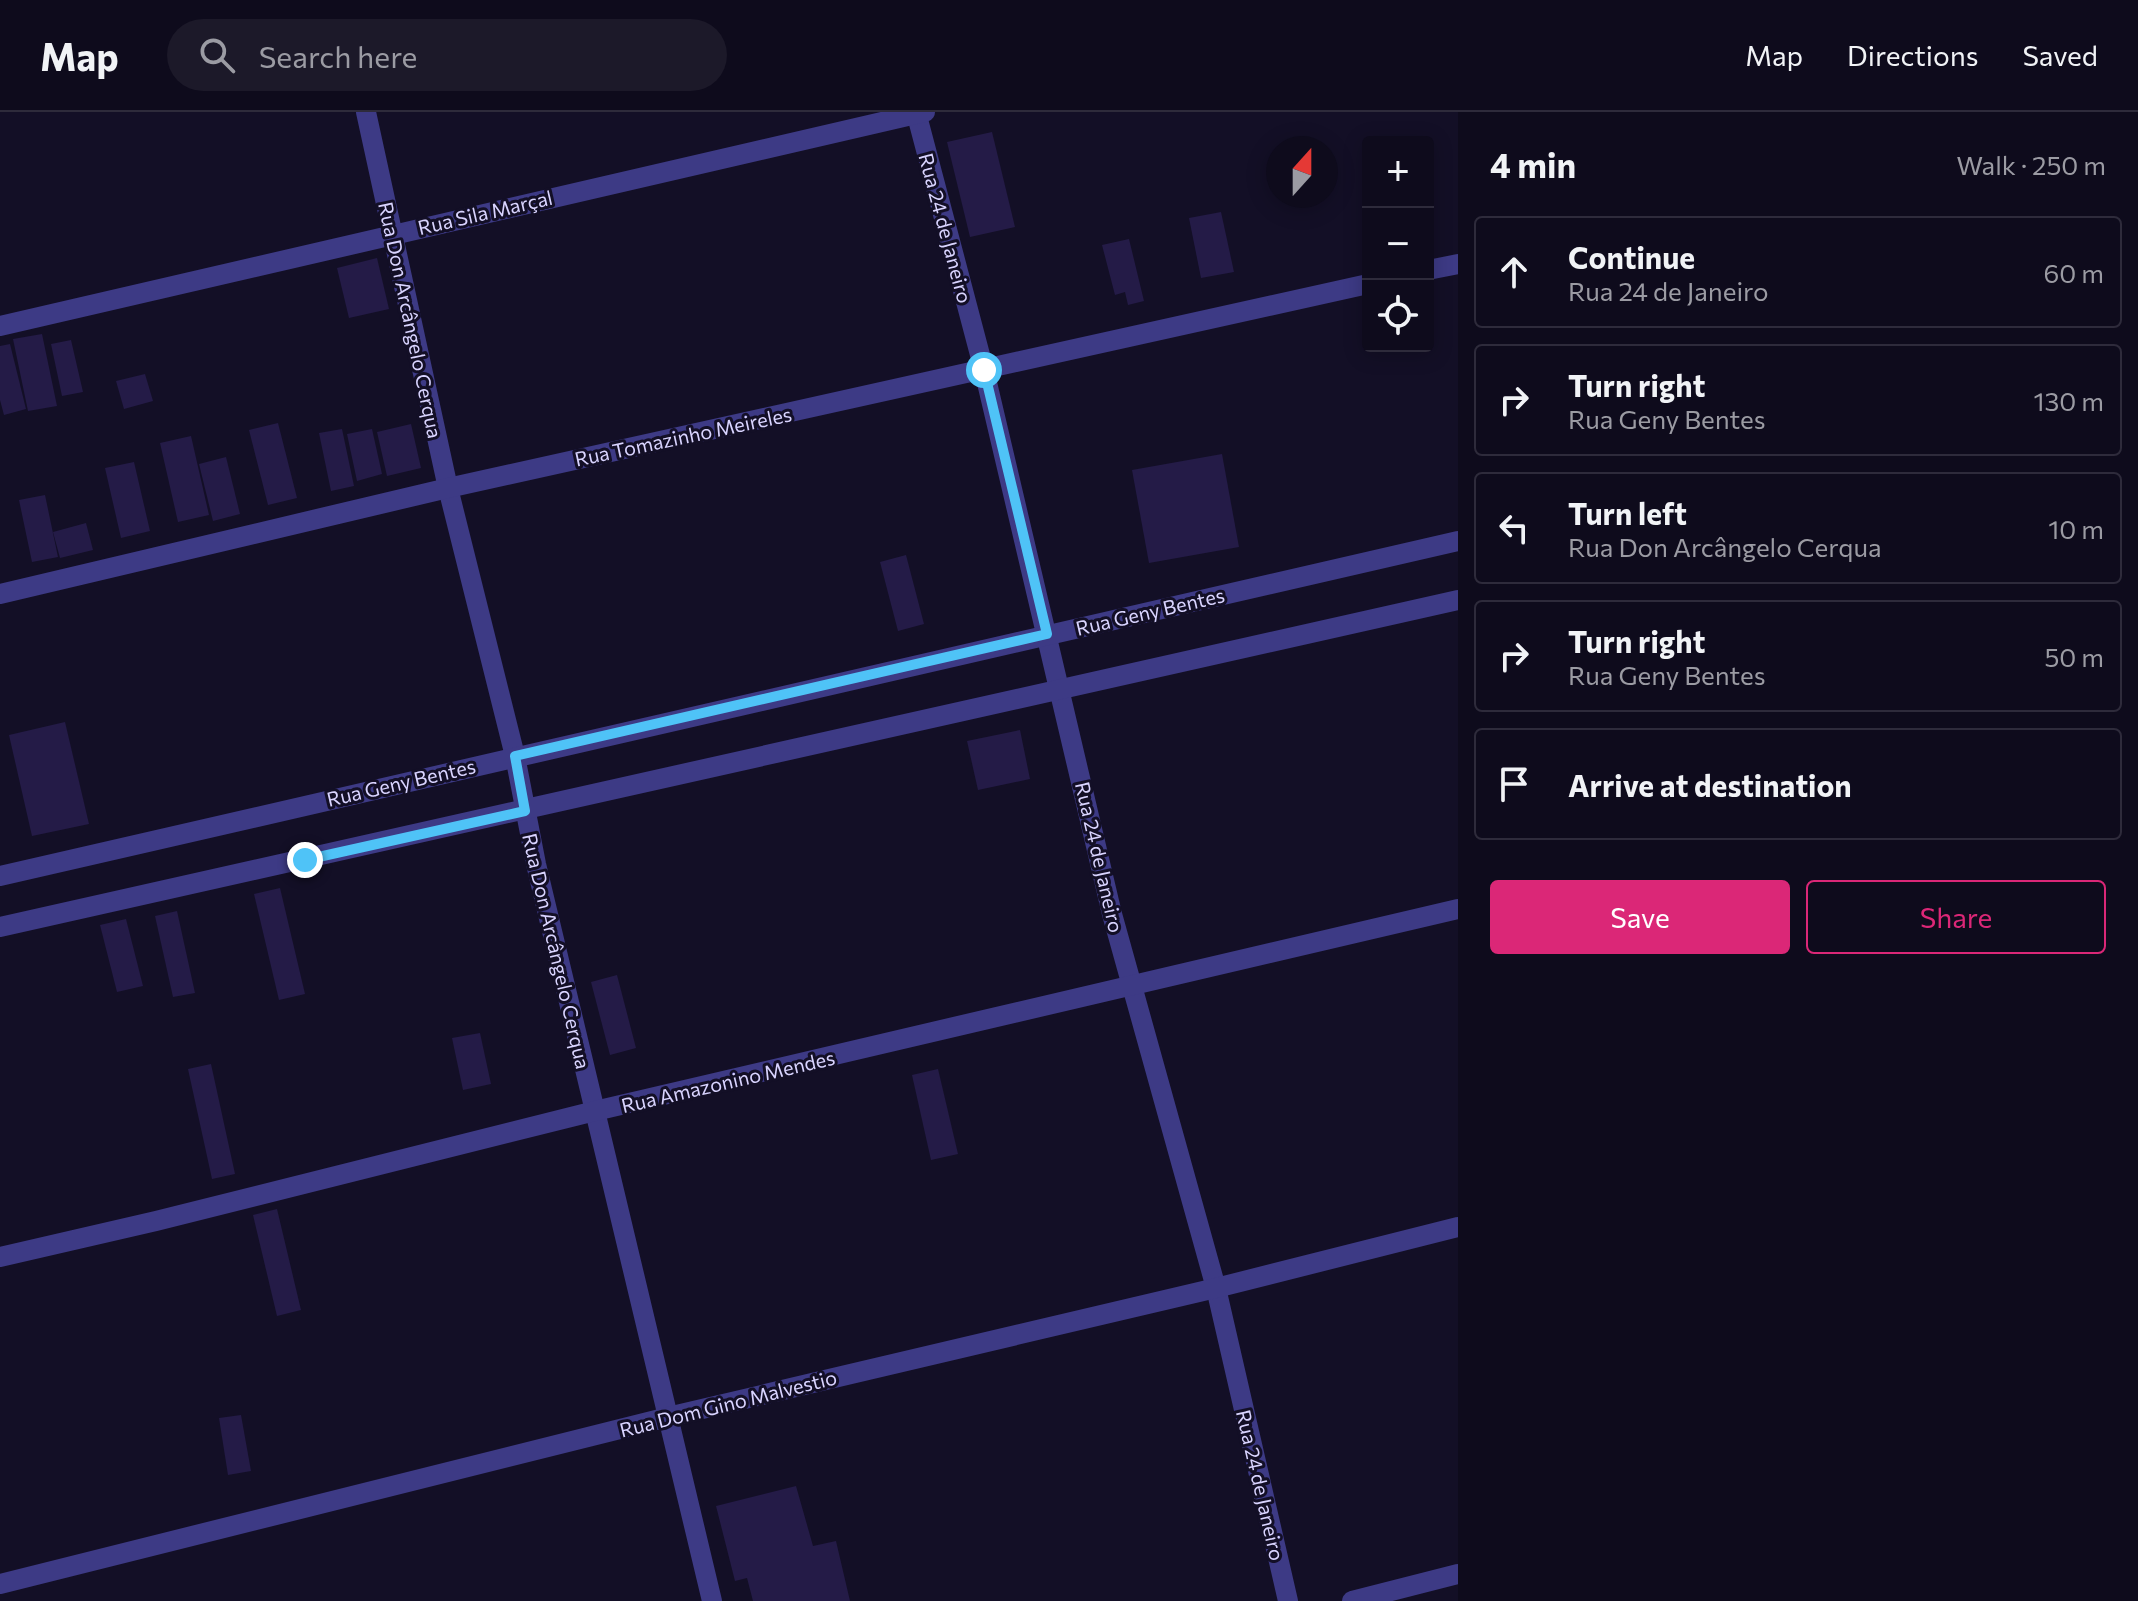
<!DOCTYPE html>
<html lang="en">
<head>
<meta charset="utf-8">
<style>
  :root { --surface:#0e0b1c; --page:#1c1929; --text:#f1f3f6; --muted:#9b9ba3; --line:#2e2b3b; --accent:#db2777 }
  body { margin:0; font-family:Commissioner,sans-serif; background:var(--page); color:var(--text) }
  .controls { position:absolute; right:24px; top:24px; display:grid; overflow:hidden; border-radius:8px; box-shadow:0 4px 20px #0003 }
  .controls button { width:72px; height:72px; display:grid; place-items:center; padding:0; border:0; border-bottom:2px solid var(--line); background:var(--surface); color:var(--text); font:40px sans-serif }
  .compass { position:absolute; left:1266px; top:24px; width:72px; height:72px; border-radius:50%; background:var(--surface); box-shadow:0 4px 20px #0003; rotate:21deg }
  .stop { position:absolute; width:24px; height:24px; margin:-18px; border:6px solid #4fc3f7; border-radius:50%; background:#fff }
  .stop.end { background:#4fc3f7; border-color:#fff; box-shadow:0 2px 8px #0008 }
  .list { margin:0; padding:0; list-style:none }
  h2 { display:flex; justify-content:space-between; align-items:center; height:104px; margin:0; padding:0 32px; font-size:34px }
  h2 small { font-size:26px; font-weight:400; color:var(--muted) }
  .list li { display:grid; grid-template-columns:52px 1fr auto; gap:24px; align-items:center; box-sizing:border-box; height:112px; margin:0 16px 16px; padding:0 16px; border:2px solid var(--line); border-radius:8px }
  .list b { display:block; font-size:30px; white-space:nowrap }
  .list p { margin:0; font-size:26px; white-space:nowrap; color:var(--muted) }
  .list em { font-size:26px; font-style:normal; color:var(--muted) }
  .actions { display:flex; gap:16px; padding:24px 32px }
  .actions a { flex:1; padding:18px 0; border:2px solid var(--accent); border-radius:8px; text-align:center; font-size:28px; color:var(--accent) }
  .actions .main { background:var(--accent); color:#fff }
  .icon { flex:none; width:44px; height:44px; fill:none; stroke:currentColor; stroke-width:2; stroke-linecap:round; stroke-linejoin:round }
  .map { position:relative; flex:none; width:1458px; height:1489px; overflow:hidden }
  header { display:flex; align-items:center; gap:48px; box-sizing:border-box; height:112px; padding:0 40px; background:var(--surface); border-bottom:2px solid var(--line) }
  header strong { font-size:38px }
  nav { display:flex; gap:44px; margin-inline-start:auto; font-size:28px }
  .search { width:560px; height:72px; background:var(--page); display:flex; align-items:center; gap:20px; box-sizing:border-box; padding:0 28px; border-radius:44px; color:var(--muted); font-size:30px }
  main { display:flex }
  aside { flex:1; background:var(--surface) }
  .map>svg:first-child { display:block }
  .building { fill:#241b47 }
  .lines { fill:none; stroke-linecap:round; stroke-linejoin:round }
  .minor { stroke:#3d3a85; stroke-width:20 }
  .tertiary { stroke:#3d3a85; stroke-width:20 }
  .route { stroke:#4fc3f7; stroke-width:10 }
  .labels { text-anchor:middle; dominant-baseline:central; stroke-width:6; stroke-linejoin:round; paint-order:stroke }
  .street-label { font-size:20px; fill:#d9d4ff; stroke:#130f26 }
</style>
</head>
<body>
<header>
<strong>Map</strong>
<div class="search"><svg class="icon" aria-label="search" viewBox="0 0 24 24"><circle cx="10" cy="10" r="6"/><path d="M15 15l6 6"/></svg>Search here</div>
<nav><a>Map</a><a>Directions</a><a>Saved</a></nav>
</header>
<main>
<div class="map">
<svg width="1458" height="1489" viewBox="0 0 1458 1489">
  <rect width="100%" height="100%" fill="#130f26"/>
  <g class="building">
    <polygon points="992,20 1015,115 970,125 947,30"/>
    <polygon points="1221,100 1234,160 1201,166 1189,106"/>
    <polygon points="1129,127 1144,189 1128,193 1125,180 1115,183 1102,133"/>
    <polygon points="377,146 389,197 349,206 337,156"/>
    <polygon points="42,222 57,294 28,299 13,227"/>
    <polygon points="71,228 83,280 62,284 51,232"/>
    <polygon points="10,232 26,297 4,303 0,288 0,234"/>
    <polygon points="145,262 153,289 124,297 116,269"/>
    <polygon points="278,311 297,386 268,393 249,318"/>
    <polygon points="411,312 421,356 387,364 377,320"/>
    <polygon points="342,317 354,374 331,379 319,321"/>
    <polygon points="372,317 382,362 357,369 347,322"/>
    <polygon points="191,324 209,403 178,410 160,331"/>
    <polygon points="1222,342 1239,435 1149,451 1132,358"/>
    <polygon points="226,345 240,402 213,409 199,352"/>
    <polygon points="134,350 150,419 121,426 105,356"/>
    <polygon points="45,383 58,445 32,450 19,388"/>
    <polygon points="86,411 93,438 60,446 53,420"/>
    <polygon points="906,443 924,512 898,519 880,450"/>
    <polygon points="65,610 89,712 32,724 9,623"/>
    <polygon points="1020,618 1030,667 978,678 967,629"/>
    <polygon points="280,776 305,882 279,888 254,782"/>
    <polygon points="177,799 195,881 173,885 155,804"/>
    <polygon points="126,807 143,874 117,880 100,813"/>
    <polygon points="617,863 636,936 610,943 591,870"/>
    <polygon points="480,921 491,972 463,978 452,926"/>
    <polygon points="211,952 235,1062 212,1067 188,957"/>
    <polygon points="938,957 958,1042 931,1048 912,963"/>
    <polygon points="277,1097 301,1198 277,1204 253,1103"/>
    <polygon points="241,1303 251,1359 228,1363 219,1306"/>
    <polygon points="796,1374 813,1434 836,1429 850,1489 753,1489 747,1466 735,1469 716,1394"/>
  </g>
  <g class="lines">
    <g class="minor">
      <polyline points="366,0 448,376 515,644 536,752 712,1489"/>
      <polyline points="916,0 984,258 1112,802 1216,1176 1288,1489"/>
      <polyline points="1428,158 1458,152"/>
      <polyline points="0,214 925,0"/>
      <polyline points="0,482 448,376 1368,172"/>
      <polyline points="0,1145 156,1109 595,999 1458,797"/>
      <polyline points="0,1472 668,1305 1216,1176 1458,1115"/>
      <polyline points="1352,1489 1458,1462"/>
    </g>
    <g class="tertiary">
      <polyline points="0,764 1458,429"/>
      <polyline points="0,815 1458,488"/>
    </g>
  </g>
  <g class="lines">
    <polyline class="route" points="305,748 525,699 515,644 1047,522 984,258"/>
  </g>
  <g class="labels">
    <g class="street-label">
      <text transform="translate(485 100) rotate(-13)">Rua Sila Marçal</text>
      <text transform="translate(946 116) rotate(75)">Rua 24 de Janeiro</text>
      <text transform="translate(411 208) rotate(78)">Rua Don Arcângelo Cerqua</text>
      <text transform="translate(683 324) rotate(-12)">Rua Tomazinho Meireles</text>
      <text transform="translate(1150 499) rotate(-13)">Rua Geny Bentes</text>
      <text transform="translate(401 670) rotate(-13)">Rua Geny Bentes</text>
      <text transform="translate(1100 745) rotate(77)">Rua 24 de Janeiro</text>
      <text transform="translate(557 839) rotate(77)">Rua Don Arcângelo Cerqua</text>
      <text transform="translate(728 969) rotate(-13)">Rua Amazonino Mendes</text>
      <text transform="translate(728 1291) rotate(-14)">Rua Dom Gino Malvestio</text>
      <text transform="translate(1261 1373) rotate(77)">Rua 24 de Janeiro</text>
    </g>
  </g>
</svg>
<div class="controls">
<button>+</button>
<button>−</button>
<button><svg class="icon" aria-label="locate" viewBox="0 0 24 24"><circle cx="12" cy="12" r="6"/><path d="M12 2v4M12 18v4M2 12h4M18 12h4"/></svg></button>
</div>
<svg class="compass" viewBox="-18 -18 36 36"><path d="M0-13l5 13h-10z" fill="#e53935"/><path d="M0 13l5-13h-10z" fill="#9b9ba3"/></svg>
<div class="stop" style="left:984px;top:258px"></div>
<div class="stop end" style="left:305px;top:748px"></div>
</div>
<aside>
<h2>4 min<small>Walk · 250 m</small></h2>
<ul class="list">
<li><svg class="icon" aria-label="ahead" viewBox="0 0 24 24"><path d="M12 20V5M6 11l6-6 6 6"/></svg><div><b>Continue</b><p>Rua 24 de Janeiro</p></div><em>60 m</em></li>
<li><svg class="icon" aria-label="right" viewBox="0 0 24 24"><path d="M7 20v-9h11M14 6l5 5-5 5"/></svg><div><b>Turn right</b><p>Rua Geny Bentes</p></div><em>130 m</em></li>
<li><svg class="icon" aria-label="left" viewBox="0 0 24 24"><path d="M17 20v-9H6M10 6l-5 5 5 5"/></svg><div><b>Turn left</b><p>Rua Don Arcângelo Cerqua</p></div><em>10 m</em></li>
<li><svg class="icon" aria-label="right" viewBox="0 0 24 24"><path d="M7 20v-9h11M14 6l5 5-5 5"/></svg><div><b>Turn right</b><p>Rua Geny Bentes</p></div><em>50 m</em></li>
<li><svg class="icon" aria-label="arrive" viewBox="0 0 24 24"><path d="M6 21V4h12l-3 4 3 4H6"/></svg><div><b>Arrive at destination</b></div></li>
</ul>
<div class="actions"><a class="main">Save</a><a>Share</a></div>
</aside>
</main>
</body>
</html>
